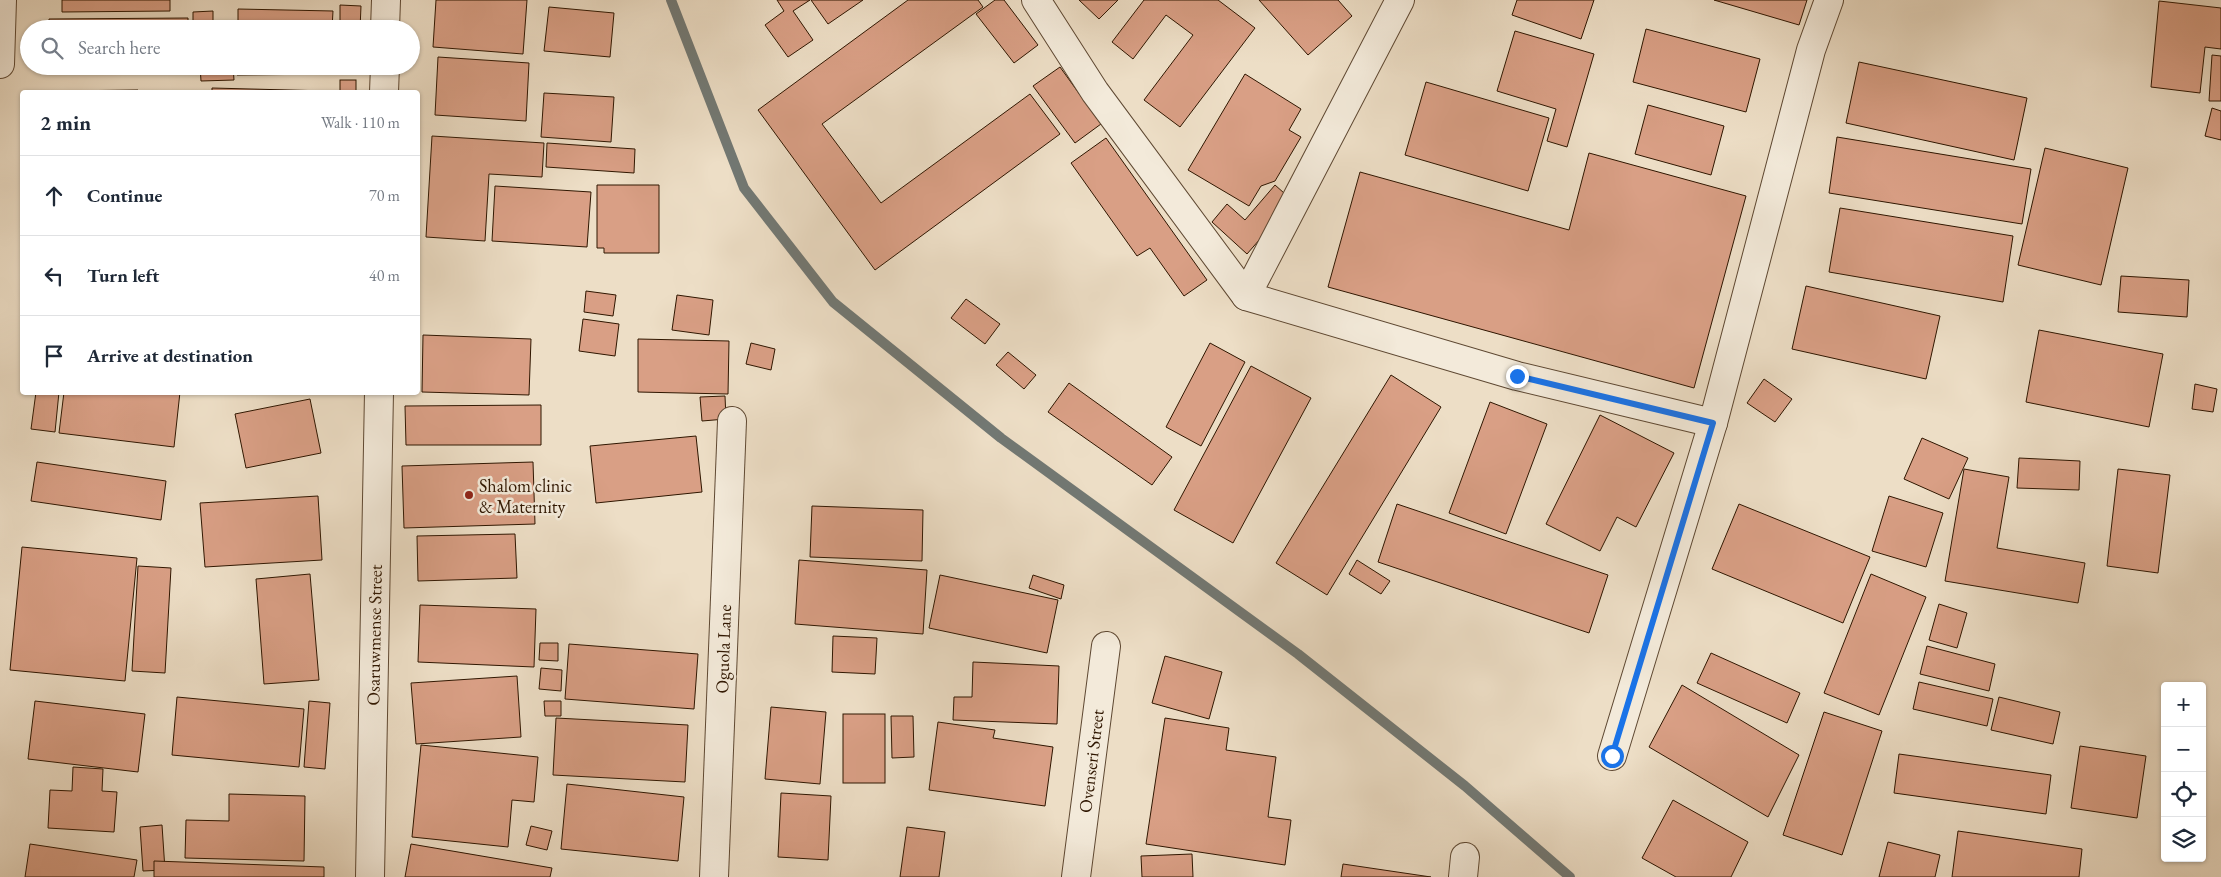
<!DOCTYPE html>
<html lang="en">
<head>
<meta charset="utf-8">
<style>
  :root { --surface:#fff; --page:#f6f6f7; --text:#1f2937; --muted:#747a83; --line:#e0e1e3 }
  body { margin:0; font-family:"EB Garamond",serif; background:var(--page); color:var(--text) }
  .controls { position:absolute; right:15px; bottom:15px; display:grid; overflow:hidden; border-radius:5px; box-shadow:0 1px 4px #0004 }
  .controls button { width:45px; height:45px; display:grid; place-items:center; padding:0; border:0; border-bottom:1px solid var(--line); background:var(--surface); color:var(--text); font:25px sans-serif }
  .stop { position:absolute; width:15px; height:15px; margin:-11px; border:4px solid #1a73e8; border-radius:50%; background:#fff }
  .stop.end { background:#1a73e8; border-color:#fff; box-shadow:0 1px 5px #0008 }
  .list { margin:0; padding:0; list-style:none }
  h2 { display:flex; justify-content:space-between; align-items:center; height:65px; margin:0; padding:0 20px; font-size:21px }
  h2 small { font-size:16px; font-weight:400; color:var(--muted) }
  .list li { display:grid; grid-template-columns:32px 1fr auto; gap:15px; align-items:center; box-sizing:border-box; height:80px; padding:0 20px; border-top:1px solid var(--line) }
  .list b { display:block; font-size:19px; white-space:nowrap }
  .list em { font-size:16px; font-style:normal; color:var(--muted) }
  .icon { flex:none; width:28px; height:28px; fill:none; stroke:currentColor; stroke-width:2; stroke-linecap:round; stroke-linejoin:round }
  .map { position:relative; flex:none; width:2221px; height:877px; overflow:hidden }
  .search { position:absolute; background:var(--surface); box-shadow:0 1px 4px #0004; left:20px; top:20px; width:400px; height:55px; display:flex; align-items:center; gap:12px; box-sizing:border-box; padding:0 18px; border-radius:28px; color:var(--muted); font-size:19px }
  .panel { position:absolute; background:var(--surface); box-shadow:0 1px 4px #0004; left:20px; top:90px; width:400px; height:305px; border-radius:5px }
  .map>svg:first-child { display:block }
  .lines { fill:none; stroke-linecap:round; stroke-linejoin:round }
  .stream { stroke:#727873; stroke-width:10 }
  .building { fill:#d99f85; stroke:#2f1600 }
  .minor-casing { stroke:#5e4832; stroke-width:30 }
  .minor { stroke:#f3eada; stroke-width:28 }
  .route { stroke:#1a73e8; stroke-width:6 }
  .poi-dot { fill:#8f2418; stroke:#f3eada; stroke-width:2 }
  .labels { text-anchor:middle; dominant-baseline:central; stroke-width:5; stroke-linejoin:round; paint-order:stroke }
  .poi-label { font-size:18px; fill:#2f1600; stroke:#f3eada; text-anchor:start }
  .street-label { font-size:18px; fill:#2f1600; stroke:#f3eada }
</style>
</head>
<body>
<div class="map">
<svg width="2221" height="877" viewBox="0 0 2221 877">
  <rect width="100%" height="100%" fill="#eddec6"/>
  <filter id="stains"><feTurbulence type="fractalNoise" baseFrequency=".004" numOctaves="4"/><feColorMatrix values="0 0 0 0 .2 0 0 0 0 .09 0 0 0 0 .02 0 0 0 .5 -.17"/></filter>
  <radialGradient id="worn" r=".72"><stop offset=".6" stop-color="#630" stop-opacity="0"/><stop offset="1" stop-color="#630" stop-opacity=".3"/></radialGradient>
  <g class="lines">
    <polyline class="stream" points="671,0 744,188 833,302 1001,438 1298,654 1465,786 1570,877"/>
  </g>
  <g class="building">
    <polygon points="62,0 170,0 170,11 62,12"/>
    <polygon points="436,0 527,0 523,54 433,47"/>
    <polygon points="777,0 810,0 793,11 813,40 788,57 765,25 784,11"/>
    <polygon points="811,0 863,0 828,24"/>
    <polygon points="908,0 978,0 983,7 822,124 881,203 1030,94 1060,134 875,270 758,110"/>
    <polygon points="995,0 1004,0 1038,45 1014,63 976,14"/>
    <polygon points="1079,0 1118,0 1099,19"/>
    <polygon points="1144,0 1218,0 1255,28 1180,127 1144,100 1193,35 1166,15 1133,59 1112,42"/>
    <polygon points="1259,0 1338,0 1352,16 1308,55"/>
    <polygon points="1517,0 1594,0 1581,39 1512,15"/>
    <polygon points="1714,0 1807,0 1799,25"/>
    <polygon points="2159,1 2221,8 2221,49 2205,47 2200,93 2151,87"/>
    <polygon points="340,5 361,6 360,29 340,29"/>
    <polygon points="549,7 614,13 610,57 544,51"/>
    <polygon points="238,9 333,11 332,29 238,29"/>
    <polygon points="213,11 213,29 193,29 193,12"/>
    <polygon points="188,18 188,29 49,29 49,19"/>
    <polygon points="1646,29 1760,59 1746,112 1633,82"/>
    <polygon points="1515,31 1594,54 1567,147 1547,141 1556,109 1497,91"/>
    <polygon points="2212,55 2221,56 2221,101 2209,101"/>
    <polygon points="438,57 529,63 526,121 435,115"/>
    <polygon points="1859,62 2027,98 2014,160 1846,123"/>
    <polygon points="200,66 233,66 234,80 201,81"/>
    <polygon points="237,66 332,66 332,74 237,75"/>
    <polygon points="339,66 359,66 359,72 338,71"/>
    <polygon points="1060,67 1101,124 1075,143 1033,86"/>
    <polygon points="1245,74 1301,109 1289,130 1301,137 1275,181 1261,186 1249,206 1188,170"/>
    <rect x="340" y="80" width="16" height="12"/>
    <polygon points="1426,82 1549,118 1528,191 1405,155"/>
    <polygon points="212,88 327,91 327,92 212,92"/>
    <polygon points="138,90 138,92 59,92 59,91"/>
    <polygon points="544,93 614,97 611,142 541,137"/>
    <polygon points="1648,105 1724,126 1711,175 1635,154"/>
    <polygon points="2212,108 2221,111 2221,140 2205,136"/>
    <polygon points="432,136 544,143 542,177 489,174 485,241 426,237"/>
    <polygon points="1837,137 2031,169 2022,224 1829,193"/>
    <polygon points="1106,138 1207,280 1184,296 1150,248 1137,256 1071,163"/>
    <polygon points="547,143 635,149 634,173 546,167"/>
    <polygon points="2045,148 2128,168 2101,285 2018,265"/>
    <polygon points="1589,153 1746,196 1694,388 1328,287 1360,172 1569,230"/>
    <polygon points="597,185 659,185 659,253 604,253 604,248 597,248"/>
    <polygon points="1275,185 1293,201 1247,254 1212,222 1227,204 1245,220"/>
    <polygon points="495,186 591,192 587,247 492,241"/>
    <polygon points="1840,208 2013,236 2003,302 1829,272"/>
    <polygon points="2121,276 2189,280 2187,317 2118,312"/>
    <polygon points="1806,286 1940,316 1926,379 1792,349"/>
    <polygon points="586,291 616,295 613,316 584,312"/>
    <polygon points="677,295 713,300 709,335 672,330"/>
    <polygon points="966,299 1000,324 985,344 951,318"/>
    <polygon points="583,319 619,324 615,356 579,351"/>
    <polygon points="2039,330 2163,354 2149,427 2026,402"/>
    <polygon points="423,335 531,339 529,395 422,392"/>
    <polygon points="638,339 729,341 728,394 638,392"/>
    <polygon points="751,343 775,349 771,370 746,364"/>
    <polygon points="1210,343 1245,362 1201,446 1166,427"/>
    <polygon points="1008,352 1036,375 1024,389 996,365"/>
    <polygon points="1251,366 1311,398 1233,543 1174,510"/>
    <polygon points="1391,375 1441,407 1327,595 1276,563"/>
    <polygon points="1764,379 1792,399 1775,422 1747,403"/>
    <polygon points="1069,383 1172,457 1152,485 1048,412"/>
    <polygon points="2195,384 2217,389 2213,412 2192,409"/>
    <polygon points="36,392 59,392 55,432 31,429"/>
    <polygon points="64,392 180,392 174,447 59,433"/>
    <polygon points="725,396 726,419 702,421 700,397"/>
    <polygon points="310,399 321,453 246,468 235,414"/>
    <polygon points="1490,402 1547,424 1506,534 1449,513"/>
    <polygon points="541,405 541,445 406,445 405,406"/>
    <polygon points="1600,415 1674,453 1636,527 1617,517 1600,551 1546,524"/>
    <polygon points="696,436 702,492 596,503 590,446"/>
    <polygon points="1922,438 1968,458 1949,499 1904,479"/>
    <polygon points="2019,458 2080,461 2079,490 2017,488"/>
    <polygon points="37,462 166,481 161,520 31,501"/>
    <polygon points="533,462 535,524 404,528 402,466"/>
    <polygon points="1964,469 2009,477 1997,548 2085,563 2078,603 1945,581"/>
    <polygon points="2118,469 2170,475 2158,573 2107,566"/>
    <polygon points="318,496 322,560 205,567 200,503"/>
    <polygon points="1889,496 1943,513 1926,567 1872,551"/>
    <polygon points="1397,504 1608,575 1589,633 1378,562"/>
    <polygon points="1739,504 1870,557 1843,623 1712,569"/>
    <polygon points="812,506 923,510 922,561 810,557"/>
    <polygon points="515,534 517,578 418,581 417,536"/>
    <polygon points="22,547 137,558 125,681 10,670"/>
    <polygon points="799,560 927,570 923,634 795,624"/>
    <polygon points="1357,560 1390,581 1381,594 1349,574"/>
    <polygon points="138,566 171,568 165,673 132,671"/>
    <polygon points="310,574 319,680 264,684 256,579"/>
    <polygon points="1871,574 1926,597 1879,715 1824,693"/>
    <polygon points="940,575 1058,600 1047,653 929,628"/>
    <polygon points="1033,575 1064,585 1061,599 1029,588"/>
    <polygon points="1939,604 1967,613 1957,648 1929,640"/>
    <polygon points="420,605 536,609 534,667 418,662"/>
    <polygon points="833,636 877,638 875,674 832,672"/>
    <polygon points="540,643 558,643 558,661 539,660"/>
    <polygon points="569,644 698,654 694,709 565,699"/>
    <polygon points="1927,646 1995,664 1989,691 1920,674"/>
    <polygon points="1711,653 1800,693 1787,723 1697,683"/>
    <polygon points="1165,656 1222,672 1209,719 1152,703"/>
    <polygon points="973,662 1059,666 1057,724 953,720 954,697 972,697"/>
    <polygon points="541,668 562,670 561,691 539,689"/>
    <polygon points="517,676 521,737 416,744 411,683"/>
    <polygon points="1919,682 1993,699 1987,726 1913,709"/>
    <polygon points="1682,685 1799,755 1768,817 1649,747"/>
    <polygon points="177,697 304,709 299,767 172,755"/>
    <polygon points="1999,697 2060,712 2053,744 1991,730"/>
    <polygon points="35,701 145,714 138,772 28,759"/>
    <polygon points="309,701 330,703 325,769 304,767"/>
    <polygon points="544,701 561,701 561,716 545,716"/>
    <polygon points="771,707 826,712 820,784 765,779"/>
    <polygon points="1824,712 1882,731 1842,855 1783,835"/>
    <rect x="843" y="714" width="42" height="69"/>
    <polygon points="891,716 913,716 914,757 892,758"/>
    <polygon points="556,718 688,725 685,782 553,775"/>
    <polygon points="1165,718 1229,728 1226,750 1276,757 1268,817 1291,820 1285,865 1146,844"/>
    <polygon points="938,722 995,730 993,738 1053,747 1045,806 929,790"/>
    <polygon points="421,745 538,757 534,802 512,800 508,847 412,837"/>
    <polygon points="2080,746 2146,756 2137,818 2071,808"/>
    <polygon points="1899,754 2051,775 2046,814 1894,793"/>
    <polygon points="73,767 103,769 102,791 117,792 114,832 48,828 50,790 72,791"/>
    <polygon points="567,784 684,797 678,861 561,849"/>
    <polygon points="781,793 831,796 828,860 778,857"/>
    <polygon points="229,794 305,796 304,861 185,858 186,820 229,821"/>
    <polygon points="1673,800 1748,842 1731,877 1676,877 1642,858"/>
    <polygon points="162,825 165,870 143,871 140,827"/>
    <polygon points="531,826 552,831 547,850 526,845"/>
    <polygon points="907,827 945,832 939,877 900,877"/>
    <polygon points="1958,831 2082,849 2079,877 1952,877"/>
    <polygon points="1888,842 1940,855 1935,877 1879,877"/>
    <polygon points="30,844 137,860 134,877 25,877"/>
    <polygon points="411,844 552,868 550,877 405,877"/>
    <polygon points="1192,854 1193,877 1142,877 1141,856"/>
    <polygon points="154,861 324,867 324,877 154,877"/>
    <polygon points="1343,864 1431,877 1341,877"/>
  </g>
  <g class="lines">
    <g class="minor-casing">
      <g id="minor">
        <polyline points="1036,0 1095,92 1246,296 1517,376 1713,423"/>
        <polyline points="385,29 386,0"/>
        <polyline points="0,64 2,0"/>
        <polyline points="384,92 385,66"/>
        <polyline points="1246,296 1400,0"/>
        <polyline points="1612,756 1713,423 1811,50 1829,0"/>
        <polyline points="370,877 379,392"/>
        <polyline points="714,877 732,421"/>
        <polyline points="1076,877 1106,646"/>
        <polyline points="1463,877 1465,857"/>
      </g>
    </g>
    <use href="#minor" class="minor"/>
  </g>
  <g class="lines">
    <polyline class="route" points="1517,376 1713,423 1612,756"/>
  </g>
  <circle class="poi-dot" cx="469" cy="495" r="5"/>
  <g class="labels">
    <g class="poi-label">
      <text x="479" y="485">Shalom clinic<tspan x="479" dy="21">&amp; Maternity</tspan></text>
    </g>
    <g class="street-label">
      <text transform="translate(374 635) rotate(-89)">Osaruwmense Street</text>
      <text transform="translate(723 649) rotate(-88)">Oguola Lane</text>
      <text transform="translate(1091 761) rotate(-83)">Ovenseri Street</text>
    </g>
  </g>
  <rect width="100%" height="100%" filter="url(#stains)"/>
  <rect width="100%" height="100%" fill="url(#worn)"/>
</svg>
<div class="controls">
<button>+</button>
<button>−</button>
<button><svg class="icon" aria-label="locate" viewBox="0 0 24 24"><circle cx="12" cy="12" r="6"/><path d="M12 2v4M12 18v4M2 12h4M18 12h4"/></svg></button>
<button><svg class="icon" aria-label="layers" viewBox="0 0 24 24"><path d="M12 4l9 5-9 5-9-5zM3 14l9 5 9-5"/></svg></button>
</div>
<div class="stop" style="left:1612px;top:756px"></div>
<div class="stop end" style="left:1517px;top:376px"></div>
<div class="search"><svg class="icon" aria-label="search" viewBox="0 0 24 24"><circle cx="10" cy="10" r="6"/><path d="M15 15l6 6"/></svg>Search here</div>
<section class="panel">
<h2>2 min<small>Walk · 110 m</small></h2>
<ul class="list">
<li><svg class="icon" aria-label="ahead" viewBox="0 0 24 24"><path d="M12 20V5M6 11l6-6 6 6"/></svg><div><b>Continue</b></div><em>70 m</em></li>
<li><svg class="icon" aria-label="left" viewBox="0 0 24 24"><path d="M17 20v-9H6M10 6l-5 5 5 5"/></svg><div><b>Turn left</b></div><em>40 m</em></li>
<li><svg class="icon" aria-label="arrive" viewBox="0 0 24 24"><path d="M6 21V4h12l-3 4 3 4H6"/></svg><div><b>Arrive at destination</b></div></li>
</ul>
</section>
</div>
</body>
</html>
